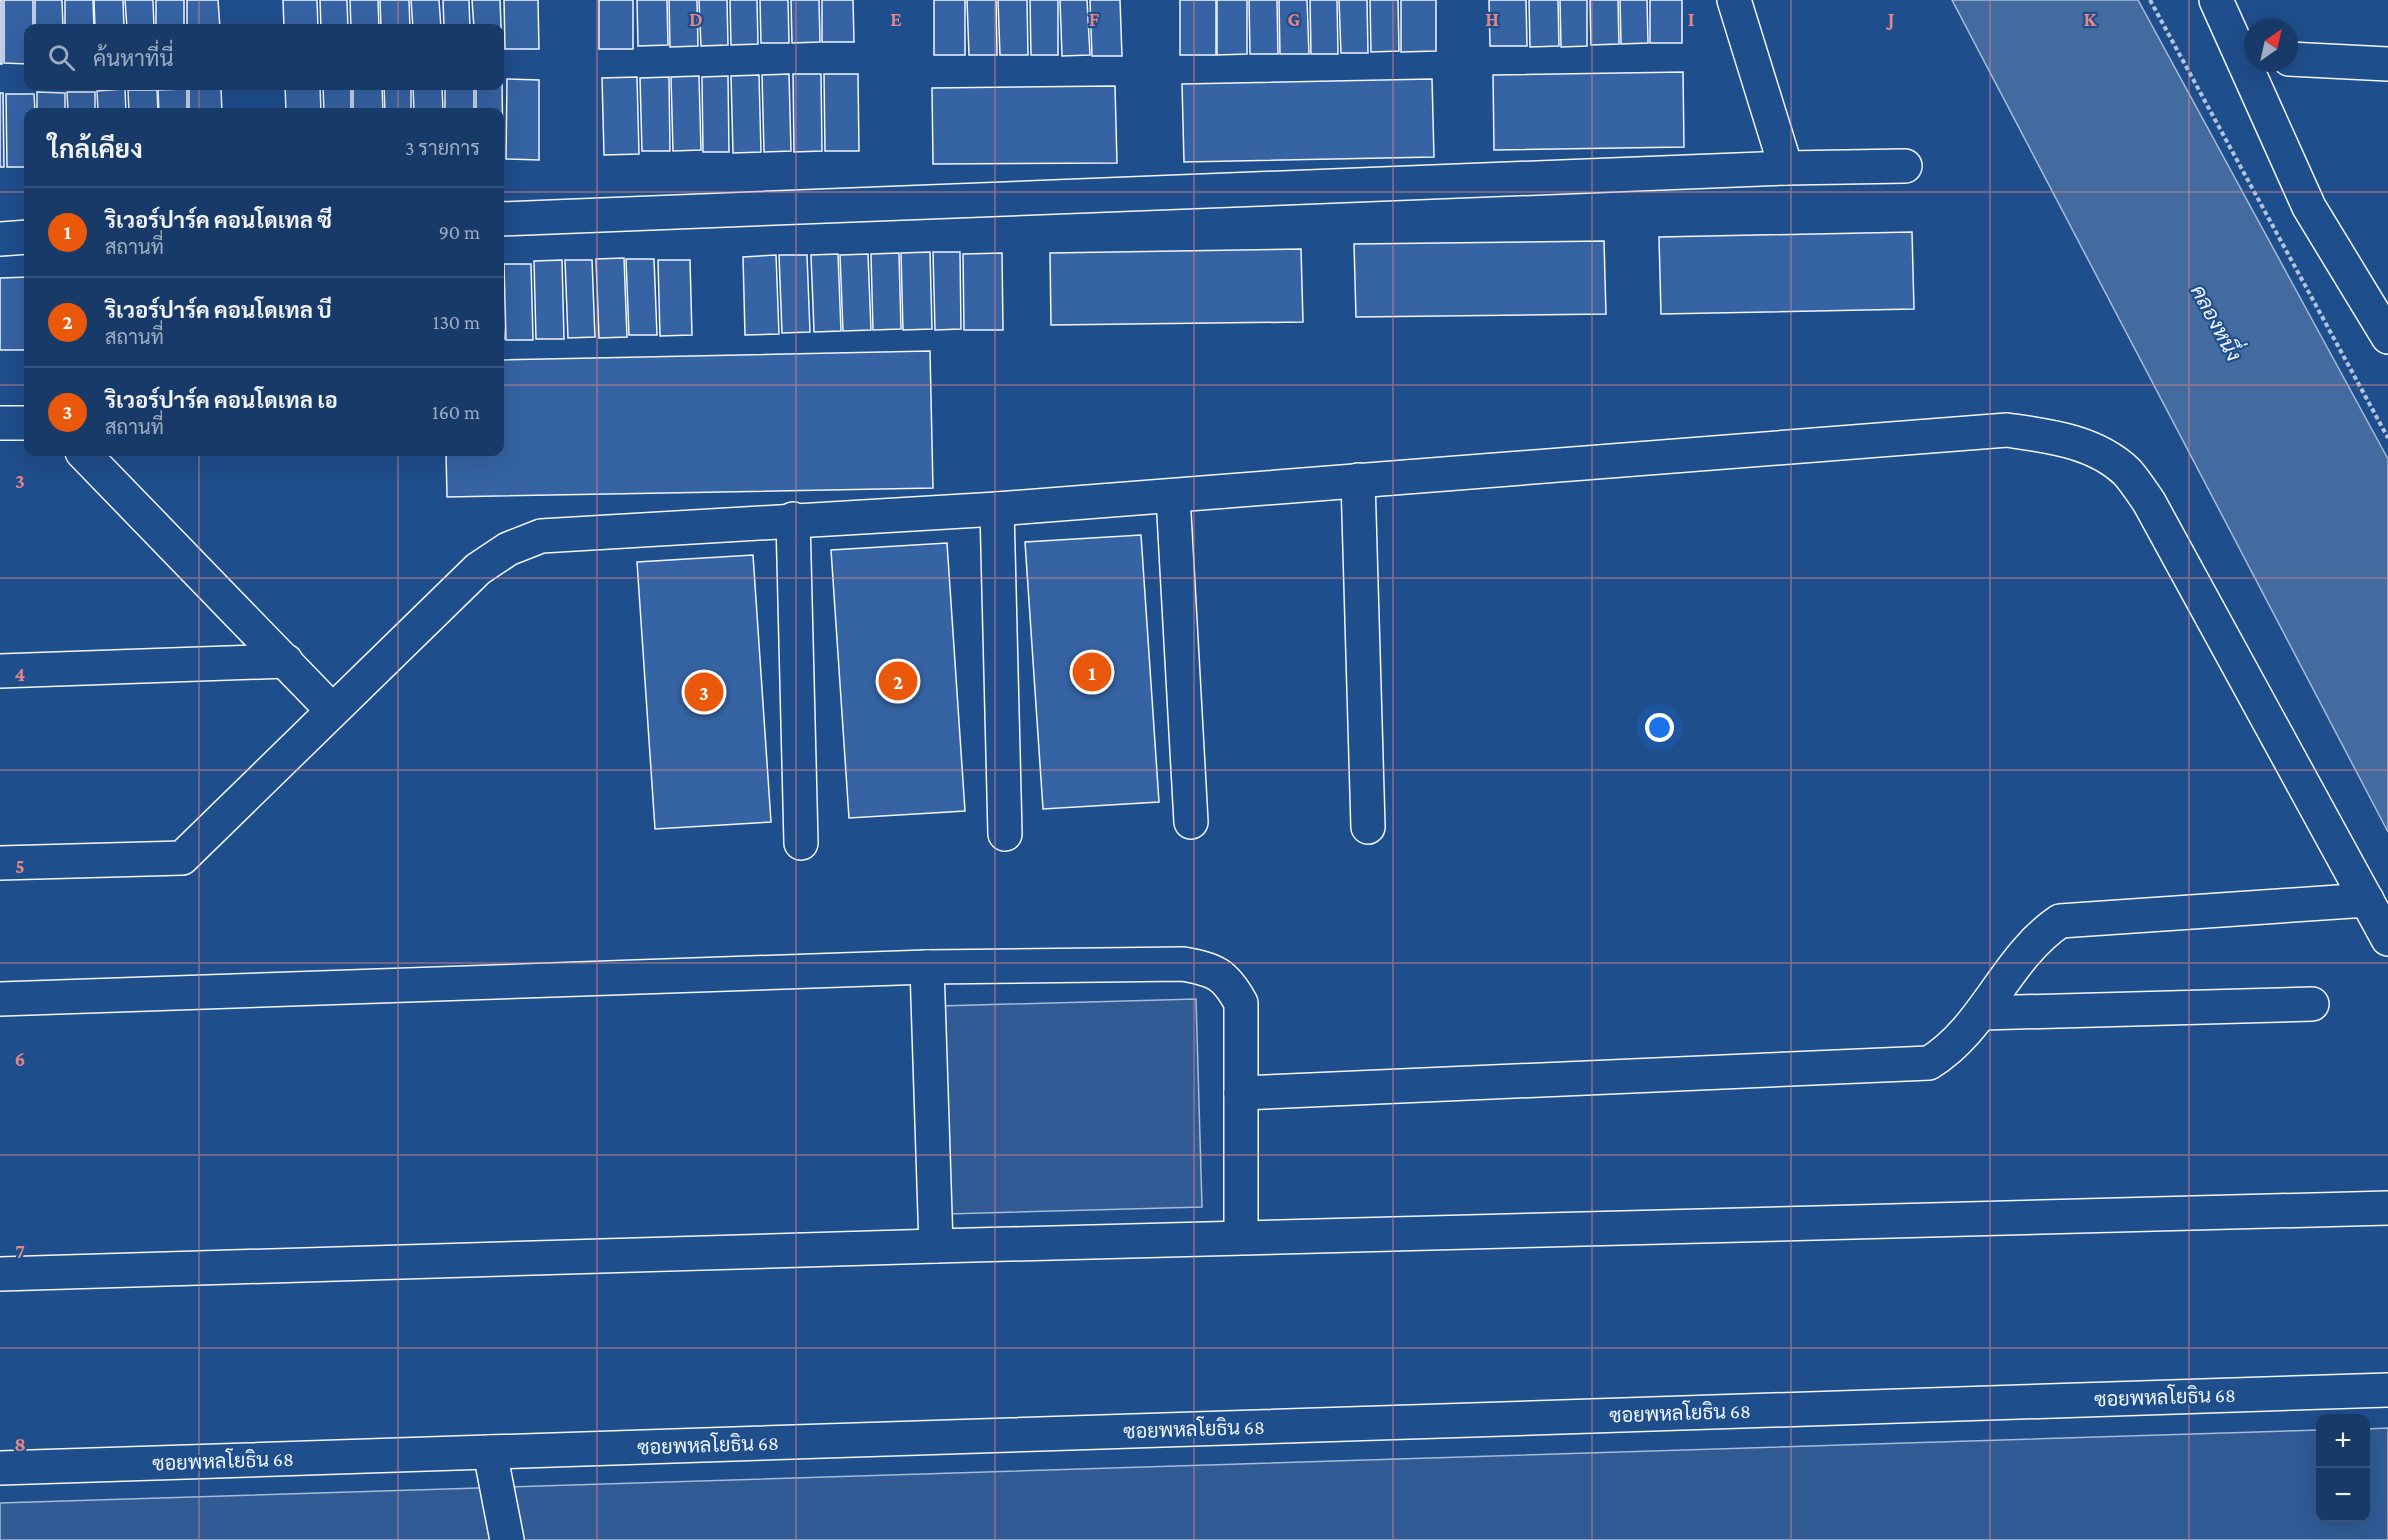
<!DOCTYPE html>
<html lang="th">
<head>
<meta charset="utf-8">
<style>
  :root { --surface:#173a69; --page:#244571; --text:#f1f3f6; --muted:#9eadc0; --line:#36547d; --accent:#ea580c }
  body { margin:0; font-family:"Crimson Pro",Sarabun,serif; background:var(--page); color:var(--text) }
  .controls { position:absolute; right:18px; bottom:18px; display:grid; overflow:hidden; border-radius:12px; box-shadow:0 6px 24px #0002 }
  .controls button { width:54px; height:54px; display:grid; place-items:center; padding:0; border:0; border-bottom:2px solid var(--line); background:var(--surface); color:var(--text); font:30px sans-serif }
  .compass { position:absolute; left:2244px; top:18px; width:54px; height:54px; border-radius:50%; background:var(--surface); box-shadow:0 6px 24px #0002; rotate:34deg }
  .you { position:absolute; left:1660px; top:728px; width:21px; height:21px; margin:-15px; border:4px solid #fff; border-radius:50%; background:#1a73e8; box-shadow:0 0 0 9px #1a73e833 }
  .badge { display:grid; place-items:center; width:39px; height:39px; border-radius:50%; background:var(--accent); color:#fff; font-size:20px; font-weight:700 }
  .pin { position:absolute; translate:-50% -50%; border:3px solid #fff; box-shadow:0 2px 6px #0006 }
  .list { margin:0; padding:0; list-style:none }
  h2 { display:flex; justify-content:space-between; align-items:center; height:78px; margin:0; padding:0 24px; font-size:26px }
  h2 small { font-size:20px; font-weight:400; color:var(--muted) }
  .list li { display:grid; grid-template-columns:39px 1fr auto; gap:18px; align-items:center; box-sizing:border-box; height:90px; padding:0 24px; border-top:2px solid var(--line) }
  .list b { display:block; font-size:22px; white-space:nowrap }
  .list p { margin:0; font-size:20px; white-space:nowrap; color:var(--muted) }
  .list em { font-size:20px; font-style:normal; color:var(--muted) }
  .icon { flex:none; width:33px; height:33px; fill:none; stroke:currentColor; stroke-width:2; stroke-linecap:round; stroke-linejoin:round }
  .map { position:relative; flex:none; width:2388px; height:1540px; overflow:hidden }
  .search { position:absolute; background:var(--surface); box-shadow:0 6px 24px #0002; left:24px; top:24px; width:480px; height:66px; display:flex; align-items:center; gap:15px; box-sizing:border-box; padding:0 21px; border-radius:12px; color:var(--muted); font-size:22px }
  .panel { position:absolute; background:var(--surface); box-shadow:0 6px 24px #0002; left:24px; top:108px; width:480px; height:348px; border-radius:12px }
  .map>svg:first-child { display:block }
  .built { fill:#305b95; stroke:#a8bbd7; stroke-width:1.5 }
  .water { fill:#446ba0; stroke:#a8bbd7; stroke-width:1.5 }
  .building { fill:#3563a3; stroke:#f2f6ff; stroke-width:1.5 }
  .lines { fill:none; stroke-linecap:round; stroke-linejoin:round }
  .minor-casing { stroke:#f2f6ff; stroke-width:36 }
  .path { stroke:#b3c4dc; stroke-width:4; stroke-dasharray:4.5 3; stroke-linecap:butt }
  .minor { stroke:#1f4e8c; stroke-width:33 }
  .grid { fill:none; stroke:#e38589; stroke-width:1.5; stroke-opacity:0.55 }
  .labels { text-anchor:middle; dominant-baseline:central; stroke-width:4.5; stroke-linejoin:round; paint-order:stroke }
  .street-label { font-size:20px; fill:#f2f6ff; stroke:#1f4e8c }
  .water-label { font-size:21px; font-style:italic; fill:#f2f6ff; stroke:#1f4e8c }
  .grid-label { font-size:20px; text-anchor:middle; font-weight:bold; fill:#e38589; stroke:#1f4e8c; stroke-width:4.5; stroke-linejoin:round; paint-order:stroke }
</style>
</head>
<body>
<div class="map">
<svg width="2388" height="1540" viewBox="0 0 2388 1540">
  <rect width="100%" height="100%" fill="#1f4e8c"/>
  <g class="built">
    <polygon points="1196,999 1202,1207 947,1214 940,1006"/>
    <polygon points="2388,1428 2388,1540 0,1540 0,1503 2320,1430 2320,1518 2366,1518 2366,1429"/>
  </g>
  <polygon class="water" points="1952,0 2138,0 2388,459 2388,832"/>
  <g class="building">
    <rect x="0" y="0" width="2" height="64"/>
    <polygon points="4,0 33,0 33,28 28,28 28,64 4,63"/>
    <polygon points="35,0 62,0 63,28 35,28"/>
    <polygon points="65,0 93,0 94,28 65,28"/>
    <polygon points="94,0 123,0 124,28 95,28"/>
    <polygon points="125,0 153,0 154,28 127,28"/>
    <rect x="156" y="0" width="28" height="28"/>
    <polygon points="187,0 218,0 220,28 187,28"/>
    <polygon points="283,0 317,0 318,28 284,28"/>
    <polygon points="320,0 347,0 348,28 321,28"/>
    <polygon points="350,0 378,0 379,28 351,28"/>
    <polygon points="380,0 409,0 410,28 381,28"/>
    <polygon points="411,0 439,0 441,28 413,28"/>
    <polygon points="443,0 469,0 470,28 444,28"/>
    <polygon points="472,0 500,0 502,50 500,50 500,28 474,28"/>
    <polygon points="504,0 538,0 539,49 505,49"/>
    <rect x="599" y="0" width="34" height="49"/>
    <polygon points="637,0 667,0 668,45 638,46"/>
    <polygon points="669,0 697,0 698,46 670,47"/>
    <polygon points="699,0 727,0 728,45 701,46"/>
    <polygon points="730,0 757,0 758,44 731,45"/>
    <polygon points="760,0 788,0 789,43 761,43"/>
    <polygon points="791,0 819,0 820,42 792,43"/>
    <polygon points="822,0 853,0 854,42 822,42"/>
    <rect x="934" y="0" width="31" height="55"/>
    <polygon points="967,0 996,0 997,55 969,55"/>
    <polygon points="998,0 1027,0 1028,55 1000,55"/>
    <polygon points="1030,0 1058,0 1058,55 1031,55"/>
    <polygon points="1060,0 1087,0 1090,55 1062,56"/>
    <polygon points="1090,0 1120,0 1122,56 1092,56"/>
    <rect x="1180" y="0" width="36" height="55"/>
    <polygon points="1217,0 1247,0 1247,54 1217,55"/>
    <polygon points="1249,0 1277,0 1278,54 1250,54"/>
    <polygon points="1279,0 1307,0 1309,54 1280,54"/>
    <polygon points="1310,0 1337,0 1338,54 1311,54"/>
    <polygon points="1339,0 1367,0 1368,53 1341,53"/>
    <polygon points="1370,0 1398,0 1399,51 1371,52"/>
    <polygon points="1401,0 1436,0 1436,51 1401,52"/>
    <polygon points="1489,0 1526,0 1527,46 1490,46"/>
    <polygon points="1529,0 1558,0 1559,46 1530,47"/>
    <polygon points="1560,0 1587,0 1587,46 1561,47"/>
    <polygon points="1590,0 1618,0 1619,44 1591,45"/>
    <polygon points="1620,0 1647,0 1648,43 1621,44"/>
    <rect x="1650" y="0" width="32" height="43"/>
    <polygon points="1683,72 1684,147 1494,150 1493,75"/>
    <polygon points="789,74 791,151 764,152 762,75"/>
    <polygon points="793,74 821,74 822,151 794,152"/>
    <polygon points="824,74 858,74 859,151 825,151"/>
    <polygon points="759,75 761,152 733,153 731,76"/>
    <polygon points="699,76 701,150 673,151 671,77"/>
    <polygon points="728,76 729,152 703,152 702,77"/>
    <polygon points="637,77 639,154 604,155 602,78"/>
    <polygon points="669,77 670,151 642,151 640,78"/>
    <polygon points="507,79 539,80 539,160 506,159"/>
    <polygon points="1432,79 1434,157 1184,162 1182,84"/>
    <polygon points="500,80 502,80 503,158 500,158 500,112 476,112 476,86 500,86"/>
    <polygon points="285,86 320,86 321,112 286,112"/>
    <polygon points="323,86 351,86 351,112 324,112"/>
    <polygon points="353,86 382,86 383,112 353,112"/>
    <polygon points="384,86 411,86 411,112 385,112"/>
    <polygon points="413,86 442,86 443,112 414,112"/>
    <rect x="445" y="86" width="29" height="26"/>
    <polygon points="1115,86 1117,163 933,164 932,88"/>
    <polygon points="221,88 222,112 189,112 189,89"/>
    <polygon points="125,89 126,112 98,112 97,91"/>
    <polygon points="187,89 187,112 159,112 158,90"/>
    <polygon points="128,90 157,90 158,112 129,112"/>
    <polygon points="37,92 65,93 65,112 37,112"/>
    <polygon points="67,92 95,92 95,112 68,112"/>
    <polygon points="0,93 3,93 4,167 0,167"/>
    <polygon points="6,94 34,94 35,112 28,112 28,167 7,167"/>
    <polygon points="1912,232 1914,309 1661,314 1659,237"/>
    <polygon points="1604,241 1606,314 1356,317 1354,244"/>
    <polygon points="1301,249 1303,322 1051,325 1050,253"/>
    <polygon points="930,252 932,329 903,330 901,253"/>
    <polygon points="933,252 960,252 961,329 935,330"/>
    <polygon points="899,253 901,329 873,330 871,254"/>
    <polygon points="1002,253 1003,330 964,330 963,254"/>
    <polygon points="838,254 841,331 814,332 811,255"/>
    <polygon points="868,254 871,330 843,331 840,255"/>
    <polygon points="776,255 779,334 745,335 743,257"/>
    <polygon points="779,255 807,255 810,332 782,333"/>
    <polygon points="624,258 627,337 599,338 596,259"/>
    <polygon points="626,259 654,259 657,335 629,335"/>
    <polygon points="562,260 564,339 536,339 534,261"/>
    <polygon points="565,260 592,260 595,337 568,338"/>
    <polygon points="658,260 690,260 692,335 660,336"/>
    <polygon points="504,264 531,264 533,340 506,340"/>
    <polygon points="500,265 504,339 500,340"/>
    <polygon points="28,277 28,350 0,350 0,278"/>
    <polygon points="930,351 933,488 447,497 446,452 500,452 500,360"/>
    <polygon points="1141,535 1159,802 1043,809 1025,542"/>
    <polygon points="947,543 965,811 849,818 831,550"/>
    <polygon points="753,555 771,822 655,829 637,562"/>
  </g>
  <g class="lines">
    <g class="minor-casing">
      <g id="minor">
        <polyline points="1734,0 1786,168"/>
        <polyline points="2216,0 2309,207 2388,337"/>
        <polyline points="2289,59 2388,64"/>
        <polyline points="500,219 1786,168 1905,166"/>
        <polyline points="0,239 28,237"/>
        <polyline points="0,423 28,423"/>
        <polyline points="82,452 331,709"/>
        <polyline points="1358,480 1368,827"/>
        <polyline points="1173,496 1191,822"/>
        <polyline points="997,509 1005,834"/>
        <polyline points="793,519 801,843"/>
        <polyline points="0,671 286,661"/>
        <path d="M0 863 182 858 478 569 508 549 541 536 997 509 2007 430C2048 436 2095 441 2127 472 2135 481 2142 492 2149 502L2388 939"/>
        <polyline points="927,967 936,1246"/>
        <path d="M0 999 927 967 1183 964C1216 970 1225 974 1241 1003V1237"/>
        <polyline points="1983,1013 2312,1004"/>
        <path d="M1241 1093 1929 1063C1986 1028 2005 958 2060 921L2367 900"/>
        <polyline points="0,1274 936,1246 2388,1208"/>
        <polyline points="490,1452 507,1540"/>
        <polyline points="0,1468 2388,1390"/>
      </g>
    </g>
    <polyline class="path" points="2150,0 2388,438"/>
    <use href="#minor" class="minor"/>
  </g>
  <path class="grid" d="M199 0V28M398 0V28M597 0V1540M796 0V1540M995 0V1540M1194 0V1540M1393 0V1540M1592 0V1540M1791 0V1540M1990 0V1540M2189 0V1540M199 86V112M398 86V112M0 192H28M500 192H2388M0 385H28M500 385H2388M199 452V1540M398 452V1540M0 578H2388M0 770H2388M0 963H2388M0 1155H2388M0 1348H2388"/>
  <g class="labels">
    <g class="street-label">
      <text transform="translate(2165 1397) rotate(-2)">ซอยพหลโยธิน 68</text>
      <text transform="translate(1680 1413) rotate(-2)">ซอยพหลโยธิน 68</text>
      <text transform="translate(1194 1429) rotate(-2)">ซอยพหลโยธิน 68</text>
      <text transform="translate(708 1445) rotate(-2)">ซอยพหลโยธิน 68</text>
      <text transform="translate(223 1461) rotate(-2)">ซอยพหลโยธิน 68</text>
    </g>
    <g class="water-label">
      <text transform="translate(2216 323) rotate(62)">คลองหนึ่ง</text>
    </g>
  </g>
  <g class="grid-label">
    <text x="696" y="26">D</text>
    <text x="896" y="26">E</text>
    <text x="1094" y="26">F</text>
    <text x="1294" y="26">G</text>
    <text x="1492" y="26">H</text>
    <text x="1691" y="26">I</text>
    <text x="1891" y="26">J</text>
    <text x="2090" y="26">K</text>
    <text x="20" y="488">3</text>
    <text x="20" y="681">4</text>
    <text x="20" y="873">5</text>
    <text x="20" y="1066">6</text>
    <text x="20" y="1258">7</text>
    <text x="20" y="1451">8</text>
  </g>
</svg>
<div class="controls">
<button>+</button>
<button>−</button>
</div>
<svg class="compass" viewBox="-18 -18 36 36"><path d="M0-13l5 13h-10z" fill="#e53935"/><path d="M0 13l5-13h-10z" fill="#9eadc0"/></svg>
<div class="you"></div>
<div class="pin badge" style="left:1092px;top:672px">1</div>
<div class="pin badge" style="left:898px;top:681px">2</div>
<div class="pin badge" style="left:704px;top:692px">3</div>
<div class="search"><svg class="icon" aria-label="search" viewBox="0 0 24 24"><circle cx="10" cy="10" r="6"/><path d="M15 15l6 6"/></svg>ค้นหาที่นี่</div>
<section class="panel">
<h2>ใกล้เคียง<small>3 รายการ</small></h2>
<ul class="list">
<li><span class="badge">1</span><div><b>ริเวอร์ปาร์ค คอนโดเทล ซี</b><p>สถานที่</p></div><em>90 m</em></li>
<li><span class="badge">2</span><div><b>ริเวอร์ปาร์ค คอนโดเทล บี</b><p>สถานที่</p></div><em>130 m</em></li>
<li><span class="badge">3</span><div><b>ริเวอร์ปาร์ค คอนโดเทล เอ</b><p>สถานที่</p></div><em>160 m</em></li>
</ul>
</section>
</div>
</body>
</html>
